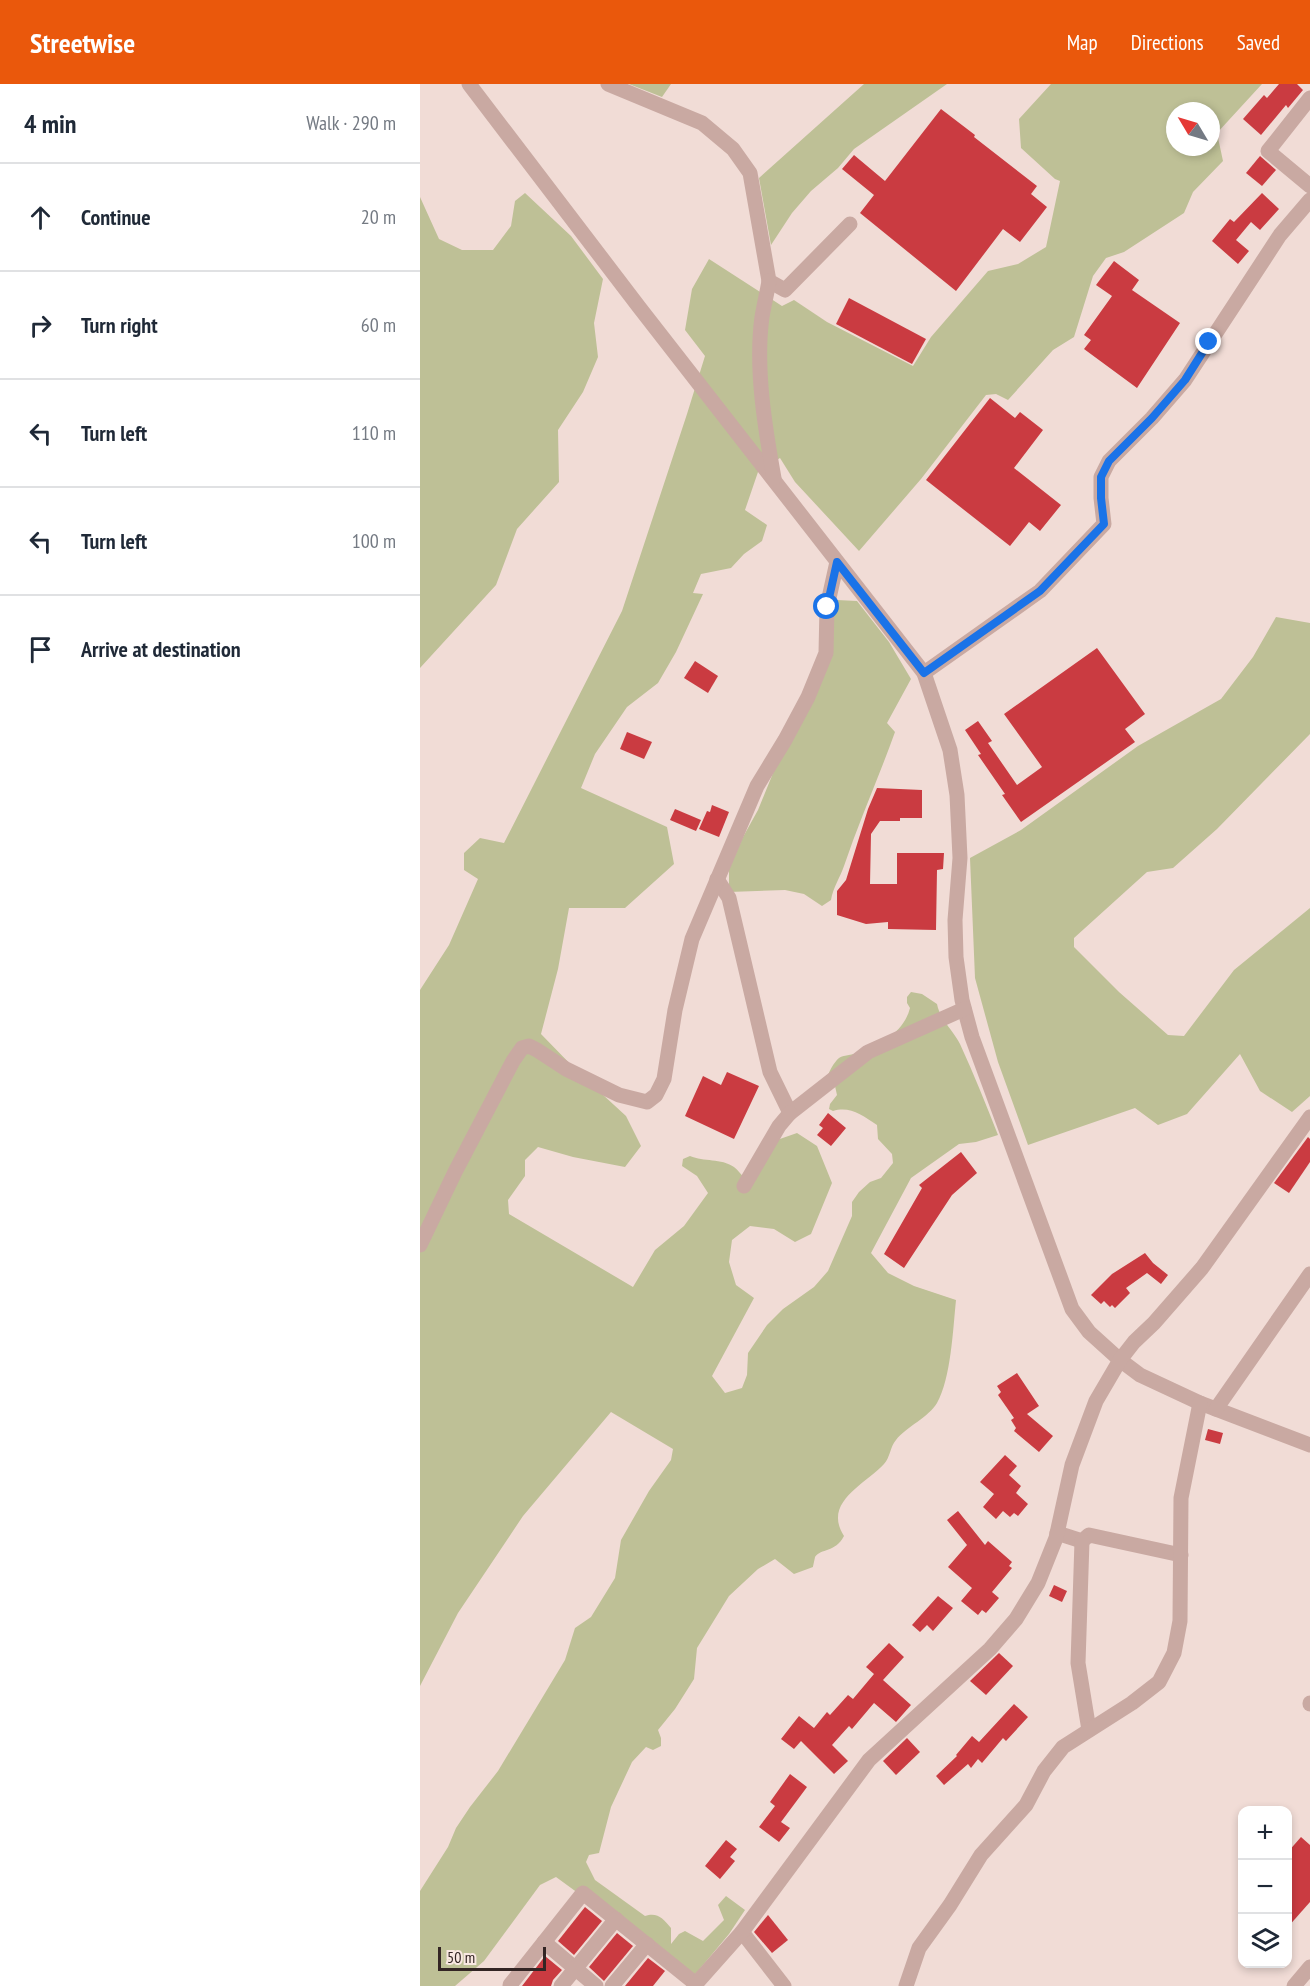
<!DOCTYPE html>
<html lang="en">
<head>
<meta charset="utf-8">
<style>
  :root { --surface:#fff; --page:#f2f2f3; --text:#1f2937; --muted:#747a83; --line:#e0e1e3; --accent:#ea580c }
  body { margin:0; font-family:"PT Sans Narrow",sans-serif; background:var(--page); color:var(--text) }
  .controls { position:absolute; right:18px; bottom:18px; display:grid; overflow:hidden; border-radius:12px; box-shadow:0 3px 9px #0003 }
  .controls button { width:54px; height:54px; display:grid; place-items:center; padding:0; border:0; border-bottom:2px solid var(--line); background:var(--surface); color:var(--text); font:30px sans-serif }
  .compass { position:absolute; left:746px; top:18px; width:54px; height:54px; border-radius:50%; background:var(--surface); box-shadow:0 3px 9px #0003; rotate:308deg }
  .scale { position:absolute; left:18px; bottom:15px; width:108px; box-sizing:border-box; padding-left:6px; border:3px solid #332524; border-top:0; font-size:16px; line-height:21px; white-space:nowrap; color:#332524; -webkit-text-stroke:4px #f9e8e2; paint-order:stroke }
  .stop { position:absolute; width:18px; height:18px; margin:-14px; border:4px solid #1a73e8; border-radius:50%; background:#fff }
  .stop.end { background:#1a73e8; border-color:#fff; box-shadow:0 2px 6px #0008 }
  .list { margin:0; padding:0; list-style:none }
  h2 { display:flex; justify-content:space-between; align-items:center; height:78px; margin:0; padding:0 24px; font-size:26px }
  h2 small { font-size:20px; font-weight:400; color:var(--muted) }
  .list li { display:grid; grid-template-columns:39px 1fr auto; gap:18px; align-items:center; box-sizing:border-box; height:108px; padding:0 24px; border-top:2px solid var(--line) }
  .list b { display:block; font-size:22px; white-space:nowrap }
  .list em { font-size:20px; font-style:normal; color:var(--muted) }
  .icon { flex:none; width:33px; height:33px; fill:none; stroke:currentColor; stroke-width:2; stroke-linecap:round; stroke-linejoin:round }
  .map { position:relative; flex:none; width:890px; height:1902px; overflow:hidden }
  header { display:flex; align-items:center; gap:36px; box-sizing:border-box; height:84px; padding:0 30px; background:var(--accent); color:#fff }
  header strong { font-size:28px }
  nav { display:flex; gap:33px; margin-inline-start:auto; font-size:21px }
  main { display:flex }
  aside { flex:1; background:var(--surface) }
  .map>svg:first-child { display:block }
  .green { fill:#bec096; fill-rule:evenodd }
  .building { fill:#ca3b41 }
  .lines { fill:none; stroke-linecap:round; stroke-linejoin:round }
  .minor { stroke:#c9a9a2; stroke-width:15 }
  .route { stroke:#1a73e8; stroke-width:8 }
</style>
</head>
<body>
<header>
<strong>Streetwise</strong>
<nav><a>Map</a><a>Directions</a><a>Saved</a></nav>
</header>
<main>
<aside>
<h2>4 min<small>Walk · 290 m</small></h2>
<ul class="list">
<li><svg class="icon" aria-label="ahead" viewBox="0 0 24 24"><path d="M12 20V5M6 11l6-6 6 6"/></svg><div><b>Continue</b></div><em>20 m</em></li>
<li><svg class="icon" aria-label="right" viewBox="0 0 24 24"><path d="M7 20v-9h11M14 6l5 5-5 5"/></svg><div><b>Turn right</b></div><em>60 m</em></li>
<li><svg class="icon" aria-label="left" viewBox="0 0 24 24"><path d="M17 20v-9H6M10 6l-5 5 5 5"/></svg><div><b>Turn left</b></div><em>110 m</em></li>
<li><svg class="icon" aria-label="left" viewBox="0 0 24 24"><path d="M17 20v-9H6M10 6l-5 5 5 5"/></svg><div><b>Turn left</b></div><em>100 m</em></li>
<li><svg class="icon" aria-label="arrive" viewBox="0 0 24 24"><path d="M6 21V4h12l-3 4 3 4H6"/></svg><div><b>Arrive at destination</b></div></li>
</ul>
</aside>
<div class="map">
<svg width="890" height="1902" viewBox="0 0 890 1902">
  <rect width="100%" height="100%" fill="#f1dcd6"/>
  <g class="green">
    <polygon points="209,0 251,0 242,13"/>
    <polygon points="444,0 527,0 434,65 418,84 391,107 372,129 351,161 339,94"/>
    <path d="M631 0H842L797 49 803 77 773 108 764 129 704 168 686 174 673 192 654 253 633 266 588 316 576 310 566 311 501 395 439 467 375 398 360 374 338 388 325 426 347 441 342 457 324 470 311 484 281 490 273 509 283 510 256 568 238 599 207 623 175 670 161 704 247 743 254 780 205 824H149L138 885 121 950 157 987 206 1032 221 1062 205 1083 153 1073 118 1063 105 1076V1092L88 1116 89 1130 213 1203 235 1166 264 1142 288 1109 277 1092 262 1082 263 1075 270 1072C284 1078 301 1074 314 1083 318 1086 321 1091 325 1094L357 1056 377 1049 397 1062 412 1099 391 1150 375 1158 354 1145 330 1142 312 1156 309 1178 316 1201 334 1214 292 1292 305 1309 322 1304 327 1291 328 1269 347 1241 363 1225 394 1203 408 1187 432 1132V1118L439 1108 450 1098 461 1094 473 1079 472 1070 458 1055 457 1041C442 1031 430 1022 413 1027L409 1025 410 1020 417 1011 415 1002 407 995C408 989 414 978 419 974 423 971 432 971 437 969 460 962 484 948 490 924L487 919V913L491 908 502 910 517 920C520 936 533 946 540 960 554 990 566 1021 578 1051L556 1058 539 1060 491 1094 451 1169 468 1189 494 1202 536 1216C533 1245 531 1295 517 1319 509 1333 486 1343 476 1356 470 1363 470 1374 464 1380 446 1400 402 1418 424 1452 415 1469 401 1464 395 1473 395 1474 393 1482 393 1483L374 1490 355 1475 338 1485 309 1512 277 1564 274 1595 255 1625 238 1646 241 1654V1662L233 1666 226 1663 212 1678 191 1723 179 1769 169 1771 166 1778 175 1796 225 1832C238 1828 243 1835 251 1844V1860L259 1850 265 1847 283 1857 304 1836 298 1821 306 1812 325 1826 309 1850 273 1893 136 1793 120 1801 64 1877 35 1902H0V1807L28 1763 36 1744 50 1723 78 1687 145 1576 155 1544 171 1533 195 1494 201 1456 229 1407 251 1376 253 1365 191 1328 103 1432 38 1529 0 1602V906L29 861 58 795 44 786V769L60 754 84 759 202 527 267 330 285 272 265 246 272 205 289 175 362 222 374 216 407 238 493 282 511 253 568 187 598 180 626 163 640 97 635 95 601 64 599 35ZM755 27H791V63H755Z"/>
    <polygon points="105,109 151,152 183,195 174,239 178,273 163,308 138,346 139,398 97,445 76,501 0,584 0,113 19,155 42,166 73,166 91,142 95,117"/>
    <path d="M417 516 437 517 469 558 491 595 467 639 475 648C459 693 439 737 424 782 420 794 413 803 411 816L402 822 384 810 365 806 309 808V785L323 753 338 726 360 672 392 614 409 538Z"/>
    <polygon points="856,533 890,539 890,650 797,745 753,784 727,788 654,854 654,863 699,908 748,951 764,952 814,886 890,824 890,1012 872,1028 840,1007 820,970 767,1030 738,1041 715,1024 608,1061 578,978 555,894 550,774 601,746 718,662 801,615 833,573"/>
  </g>
  <g class="building">
    <polygon points="859,0 877,0 883,6 868,24 866,21 841,51 823,35 844,11 847,14"/>
    <polygon points="521,25 555,51 554,53 617,102 611,110 627,123 600,158 583,145 536,207 440,129 454,111 422,85 434,71 465,97"/>
    <polygon points="840,72 856,86 842,102 826,89"/>
    <polygon points="842,109 859,125 840,146 831,138 816,156 829,167 818,180 792,157 810,135 814,138"/>
    <polygon points="694,177 719,196 712,206 760,239 717,304 664,265 671,256 664,251 692,212 676,201"/>
    <polygon points="429,214 506,255 492,280 416,240"/>
    <polygon points="570,314 595,334 600,328 623,346 594,384 641,421 620,447 609,438 590,462 506,396"/>
    <polygon points="677,564 725,630 705,645 715,658 601,738 582,711 585,710 558,671 561,670 545,646 558,637 572,657 568,659 597,701 622,683 584,630"/>
    <polygon points="275,577 298,592 288,609 264,594"/>
    <polygon points="207,648 232,658 224,675 200,665"/>
    <polygon points="457,704 502,706 502,734 480,734 480,737 460,737 451,750 450,800 477,800 477,769 524,769 523,785 517,786 516,846 468,845 468,838 446,840 417,831 417,807 426,796 448,725"/>
    <polygon points="292,721 309,728 299,753 279,745 287,727 290,728"/>
    <polygon points="255,725 281,736 276,747 250,736"/>
    <polygon points="307,988 339,1002 314,1055 265,1032 283,992 301,1001"/>
    <polygon points="408,1029 426,1044 411,1062 397,1051 403,1044 399,1041"/>
    <polygon points="888,1053 890,1055 890,1078 869,1109 854,1099"/>
    <polygon points="541,1068 557,1089 532,1111 484,1184 464,1170 502,1104 499,1101"/>
    <polygon points="725,1169 733,1179 748,1191 741,1200 727,1189 706,1204 710,1209 695,1224 692,1221 690,1223 684,1217 681,1220 671,1211 692,1190"/>
    <polygon points="597,1289 619,1322 607,1330 633,1352 619,1368 594,1347 596,1344 591,1336 594,1334 578,1311 581,1308 577,1302"/>
    <polygon points="788,1345 803,1349 800,1360 785,1356"/>
    <polygon points="585,1371 597,1382 589,1391 601,1402 596,1409 608,1420 598,1432 594,1429 590,1433 583,1427 576,1435 563,1423 574,1410 560,1398"/>
    <polygon points="538,1427 565,1461 568,1457 592,1478 589,1482 592,1484 572,1508 579,1514 566,1529 562,1526 558,1531 541,1517 552,1504 528,1483 547,1461 527,1436"/>
    <polygon points="634,1501 647,1507 642,1518 629,1512"/>
    <polygon points="518,1512 533,1524 513,1547 507,1541 500,1548 492,1541"/>
    <polygon points="469,1559 484,1573 463,1596 491,1621 476,1638 454,1619 432,1645 429,1642 412,1661 428,1677 414,1690 381,1657 374,1665 361,1655 379,1632 394,1644 407,1628 410,1631 428,1611 433,1615 454,1590 446,1583"/>
    <polygon points="579,1569 593,1582 566,1611 550,1597"/>
    <polygon points="594,1620 608,1633 586,1657 583,1654 562,1679 558,1675 551,1684 548,1680 524,1701 516,1692 537,1672 536,1671 552,1652 559,1658"/>
    <polygon points="487,1654 500,1668 476,1691 463,1677"/>
    <polygon points="370,1690 387,1703 361,1738 370,1744 359,1758 339,1743 355,1722 350,1718"/>
    <polygon points="881,1753 890,1761 890,1818 867,1844 867,1769"/>
    <polygon points="306,1756 317,1765 310,1773 315,1777 300,1795 285,1782"/>
    <polygon points="165,1823 182,1837 154,1871 138,1857"/>
    <polygon points="348,1831 368,1856 352,1869 334,1848"/>
    <polygon points="197,1849 213,1862 184,1897 169,1883"/>
    <polygon points="125,1872 142,1886 133,1896 131,1902 102,1902"/>
    <polygon points="228,1874 245,1887 233,1902 205,1902"/>
  </g>
  <g class="lines">
    <g class="minor">
      <polyline points="49,0 219,223 504,589 530,666 537,711 540,774 535,836 536,873 542,916 552,953 652,1225 669,1248 700,1276 720,1291 780,1319 890,1361"/>
      <polyline points="188,0 282,39 313,65 330,89 349,197 365,206 430,140"/>
      <polyline points="890,14 848,67 890,102"/>
      <path d="M349 197C347 209 344 221 342 233 335 284 345 344 354 394"/>
      <polyline points="504,589 620,507 684,440 681,414 681,393 689,377 732,334 765,296 860,151 890,116"/>
      <polyline points="297,795 309,814 350,988 370,1029 448,968 544,925"/>
      <polyline points="324,1102 359,1042 370,1029"/>
      <polyline points="0,1161 35,1088 93,977 102,964 109,962 117,966 146,985 199,1011 227,1018 236,1011 244,995 255,926 272,855 337,702 365,656 388,613 406,569 407,523 417,478"/>
      <polyline points="796,1325 890,1190"/>
      <polyline points="637,1449 662,1457 669,1451 761,1471"/>
      <polyline points="662,1457 658,1579 669,1646"/>
      <polyline points="890,1620 890,1619"/>
      <polyline points="322,1848 364,1902"/>
      <polyline points="124,1858 176,1902"/>
      <polyline points="90,1901 163,1809 276,1900"/>
      <polyline points="141,1902 196,1835"/>
      <polyline points="192,1902 227,1860"/>
      <polyline points="274,1902 322,1848 449,1676 570,1565 596,1535 618,1499 636,1454 652,1381 676,1317 700,1276 714,1258 734,1239 782,1184 890,1033"/>
      <polyline points="486,1902 499,1864 530,1821 561,1771 606,1721 624,1687 643,1663 712,1619 739,1598 754,1569 760,1537 761,1414 780,1319"/>
      <polyline points="874,1902 890,1883"/>
    </g>
  </g>
  <g class="lines">
    <polyline class="route" points="407,523 417,478 504,589 620,507 684,440 681,414 681,393 689,377 732,334 765,296 789,258"/>
  </g>
</svg>
<div class="controls">
<button>+</button>
<button>−</button>
<button><svg class="icon" aria-label="layers" viewBox="0 0 24 24"><path d="M12 4l9 5-9 5-9-5zM3 14l9 5 9-5"/></svg></button>
</div>
<svg class="compass" viewBox="-18 -18 36 36"><path d="M0-13l5 13h-10z" fill="#e53935"/><path d="M0 13l5-13h-10z" fill="#747a83"/></svg>
<div class="scale">50 m</div>
<div class="stop" style="left:407px;top:523px"></div>
<div class="stop end" style="left:789px;top:258px"></div>
</div>
</main>
</body>
</html>
